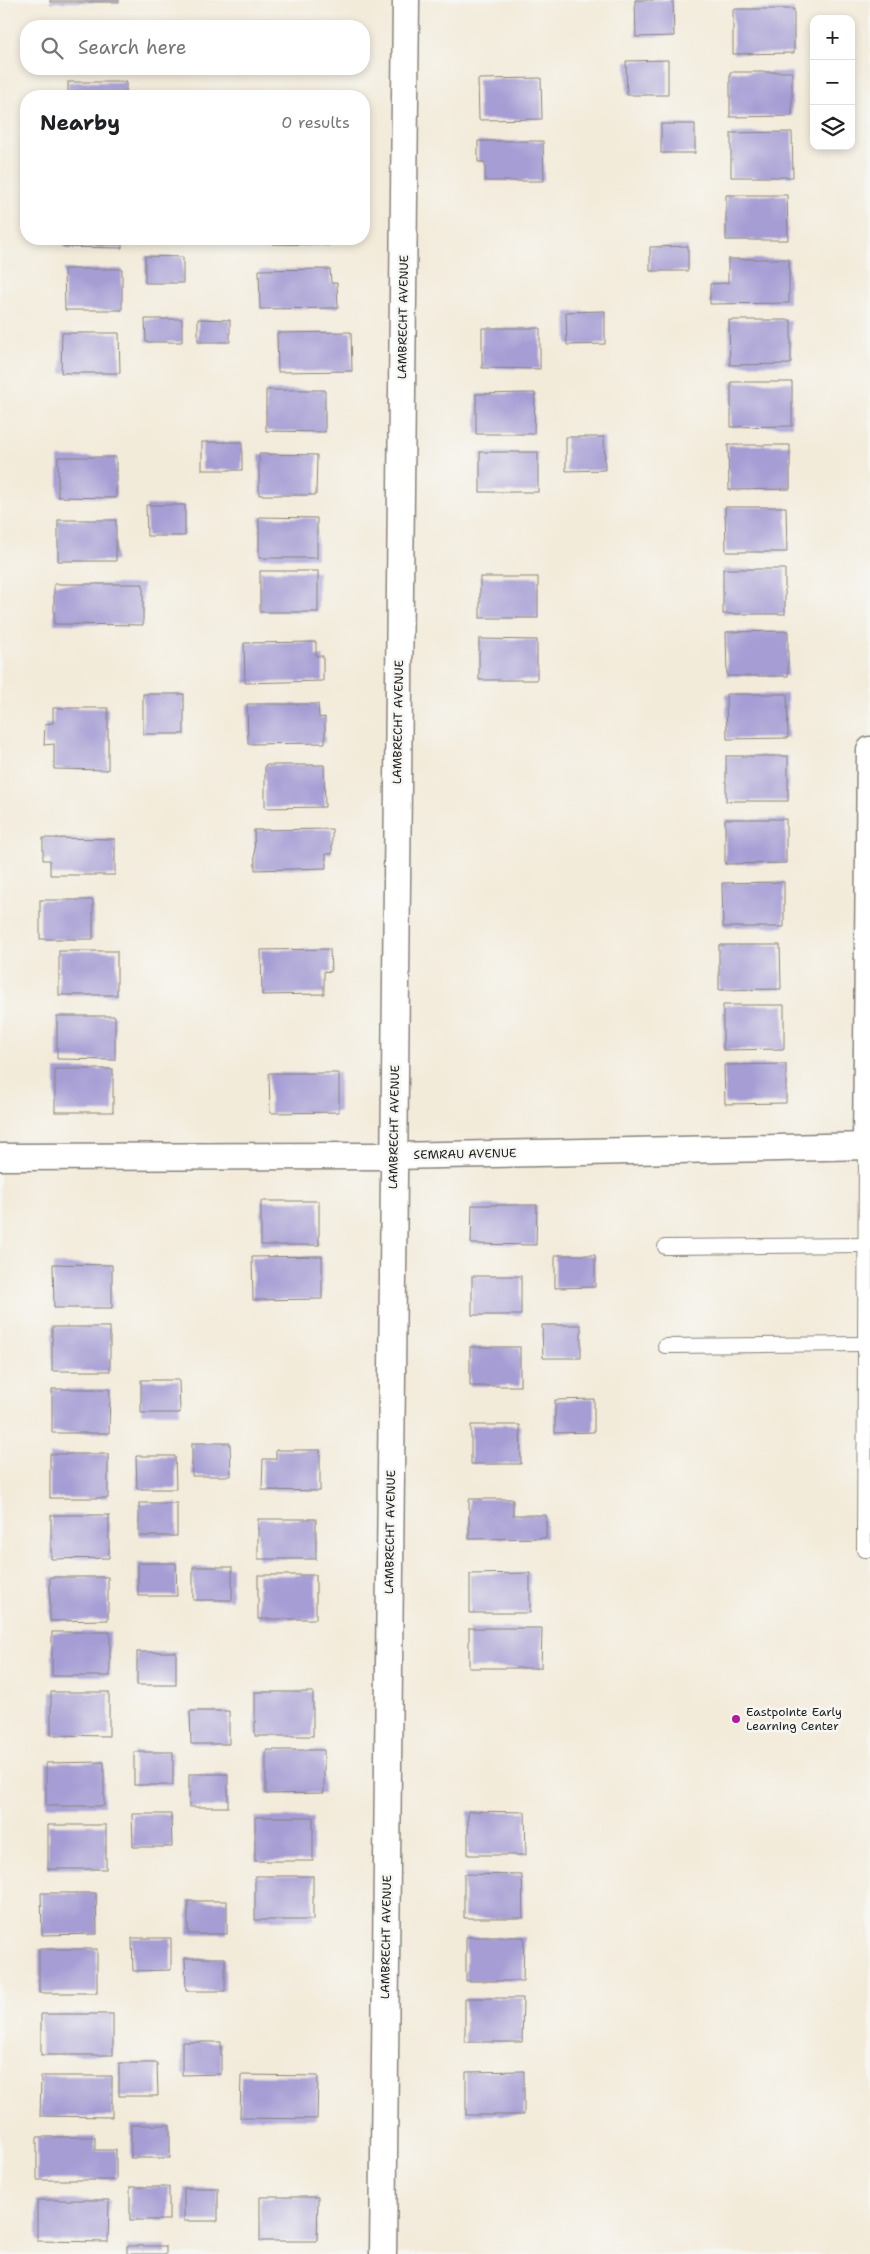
<!DOCTYPE html>
<html lang="en">
<head>
<meta charset="utf-8">
<style>
  :root { --surface:#fff; --page:#f2f2f2; --text:#202124; --muted:#757577; --line:#e0e0e0 }
  body { margin:0; font-family:"Shantell Sans",sans-serif; background:var(--page); color:var(--text) }
  .controls { position:absolute; right:15px; top:15px; display:grid; overflow:hidden; border-radius:10px; box-shadow:0 2px 8px #0003 }
  .controls button { width:45px; height:45px; display:grid; place-items:center; padding:0; border:0; border-bottom:1px solid var(--line); background:var(--surface); color:var(--text); font:25px sans-serif }
  .list { margin:0; padding:0; list-style:none }
  h2 { display:flex; justify-content:space-between; align-items:center; height:65px; margin:0; padding:0 20px; font-size:21px }
  h2 small { font-size:16px; font-weight:400; color:var(--muted) }
  .icon { flex:none; width:28px; height:28px; fill:none; stroke:currentColor; stroke-width:2; stroke-linecap:round; stroke-linejoin:round }
  .map { position:relative; flex:none; width:870px; height:2254px; overflow:hidden }
  .search { position:absolute; background:var(--surface); box-shadow:0 2px 8px #0003; left:20px; top:20px; width:350px; height:55px; display:flex; align-items:center; gap:12px; box-sizing:border-box; padding:0 18px; border-radius:20px; color:var(--muted); font-size:19px }
  .panel { position:absolute; background:var(--surface); box-shadow:0 2px 8px #0003; left:20px; top:90px; width:350px; height:155px; border-radius:20px }
  .map>svg:first-child { display:block }
  .building { fill:#a59dd4 }
  .lines { fill:none; stroke-linecap:round; stroke-linejoin:round }
  .lane-casing { stroke:#88847b; stroke-width:16 }
  .street-casing { stroke:#88847b; stroke-width:29 }
  .lane { stroke:#fff; stroke-width:14 }
  .street { stroke:#fff; stroke-width:26 }
  .poi-dot { fill:#b5179e; stroke:#f6f6f2; stroke-width:2 }
  .labels { text-anchor:middle; dominant-baseline:central; stroke-width:5; stroke-linejoin:round; paint-order:stroke }
  .street-label { font-size:12px; fill:#1c1c1c; stroke:#f6f6f2 }
  .poi-label { font-size:12px; fill:#1c1c1c; stroke:#f6f6f2; text-anchor:start }
</style>
</head>
<body>
<div class="map">
<svg width="870" height="2254" viewBox="0 0 870 2254">
  <rect width="100%" height="100%" fill="#f6f6f2"/>
  <filter id="ink" filterUnits="userSpaceOnUse"><feTurbulence type="fractalNoise" baseFrequency=".02" numOctaves="2"/><feDisplacementMap in="SourceGraphic" scale="10" xChannelSelector="R" yChannelSelector="G"/><feConvolveMatrix kernelMatrix="1 2 1 2 8 2 1 2 1" color-interpolation-filters="sRGB"/></filter>
  <filter id="wash" filterUnits="userSpaceOnUse"><feTurbulence type="fractalNoise" baseFrequency=".0096" numOctaves="4" result="noise"/><feDisplacementMap in="SourceGraphic" scale="20" xChannelSelector="R" yChannelSelector="G"/><feGaussianBlur stdDeviation="1.12" result="paint"/><feColorMatrix in="noise" values="0 0 0 0 0 0 0 0 0 0 0 0 0 0 0 0 0 1.4 0 .05"/><feComposite in="paint" operator="in"/></filter>
  <g filter="url(#wash)">
    <rect width="100%" height="100%" fill="#f3ebda"/>
    <g id="blocks">
      <g class="building">
        <rect x="50" y="0" width="69" height="2"/>
        <polygon points="635,0 673,0 674,36 636,37"/>
        <polygon points="733,9 794,9 794,53 733,54"/>
        <polygon points="668,60 668,95 627,95 626,61"/>
        <polygon points="730,72 792,72 792,116 730,117"/>
        <polygon points="541,78 542,119 479,120 478,79"/>
        <rect x="68" y="82" width="58" height="14"/>
        <rect x="661" y="124" width="34" height="29"/>
        <polygon points="792,132 793,177 731,177 731,133"/>
        <polygon points="478,141 543,141 544,181 485,181 485,162 478,162"/>
        <polygon points="726,195 787,195 788,240 726,240"/>
        <polygon points="64,239 122,239 122,248 64,247"/>
        <polygon points="272,239 330,239 330,245 272,244"/>
        <polygon points="688,246 688,271 650,271 650,247"/>
        <polygon points="145,256 183,257 183,283 145,283"/>
        <polygon points="728,259 789,259 789,303 710,304 710,284 728,283"/>
        <polygon points="64,269 122,269 122,310 65,310"/>
        <polygon points="330,269 331,283 337,283 338,308 260,309 259,270"/>
        <polygon points="605,311 605,344 567,345 566,312"/>
        <polygon points="145,319 182,319 182,342 146,342"/>
        <polygon points="198,319 230,320 230,342 198,342"/>
        <polygon points="729,320 791,320 791,364 730,365"/>
        <polygon points="482,328 540,328 540,369 482,368"/>
        <polygon points="351,332 352,371 278,372 277,333"/>
        <polygon points="62,333 119,333 120,373 61,373"/>
        <polygon points="731,382 792,382 792,426 731,427"/>
        <polygon points="266,390 325,390 325,432 266,431"/>
        <polygon points="535,393 534,434 476,434 476,394"/>
        <polygon points="566,437 604,437 605,470 566,471"/>
        <rect x="202" y="442" width="40" height="28"/>
        <polygon points="728,445 790,445 790,489 729,490"/>
        <rect x="480" y="452" width="58" height="40"/>
        <polygon points="259,454 317,455 316,495 259,495"/>
        <polygon points="58,457 116,457 116,498 58,497"/>
        <polygon points="146,505 185,505 185,536 147,536"/>
        <polygon points="725,507 786,507 787,552 726,552"/>
        <polygon points="259,517 317,518 317,558 259,558"/>
        <rect x="58" y="520" width="58" height="41"/>
        <rect x="723" y="569" width="62" height="45"/>
        <rect x="260" y="571" width="58" height="41"/>
        <rect x="480" y="577" width="58" height="41"/>
        <polygon points="54,584 143,584 143,625 54,624"/>
        <polygon points="788,631 788,676 727,676 726,632"/>
        <polygon points="479,639 537,640 537,680 479,680"/>
        <polygon points="316,642 316,656 323,656 323,681 245,683 244,643"/>
        <rect x="143" y="694" width="41" height="40"/>
        <polygon points="726,694 787,694 788,738 727,739"/>
        <polygon points="247,704 318,704 319,718 325,717 325,743 248,744"/>
        <polygon points="53,708 108,708 108,770 54,769 54,744 44,745 45,724 53,723"/>
        <rect x="726" y="756" width="62" height="45"/>
        <polygon points="265,765 324,765 325,807 265,808"/>
        <polygon points="725,819 786,819 786,863 725,864"/>
        <polygon points="332,829 332,854 326,854 326,868 255,870 254,830"/>
        <polygon points="43,838 115,839 115,875 50,875 50,860 43,860"/>
        <polygon points="784,882 784,927 723,927 722,883"/>
        <rect x="40" y="900" width="53" height="39"/>
        <polygon points="719,945 780,945 781,989 719,990"/>
        <polygon points="330,949 331,972 324,971 324,994 262,995 261,950"/>
        <rect x="59" y="951" width="58" height="44"/>
        <polygon points="723,1005 784,1005 784,1049 723,1050"/>
        <polygon points="57,1016 115,1016 115,1060 57,1059"/>
        <polygon points="786,1064 786,1103 725,1104 724,1065"/>
        <rect x="55" y="1069" width="58" height="43"/>
        <polygon points="269,1073 339,1073 339,1112 270,1113"/>
        <rect x="261" y="1201" width="58" height="44"/>
        <polygon points="472,1205 537,1205 536,1245 471,1244"/>
        <polygon points="555,1255 595,1255 595,1287 555,1288"/>
        <polygon points="322,1256 322,1299 253,1300 252,1257"/>
        <polygon points="53,1264 112,1265 112,1308 54,1308"/>
        <rect x="472" y="1276" width="49" height="39"/>
        <polygon points="542,1325 581,1325 581,1358 543,1358"/>
        <rect x="52" y="1327" width="58" height="44"/>
        <rect x="470" y="1347" width="50" height="39"/>
        <polygon points="141,1380 179,1380 180,1413 141,1413"/>
        <polygon points="52,1389 110,1389 109,1433 52,1433"/>
        <polygon points="594,1399 594,1432 555,1433 555,1400"/>
        <polygon points="471,1425 520,1425 521,1464 471,1464"/>
        <polygon points="192,1443 230,1443 231,1476 192,1476"/>
        <polygon points="276,1450 320,1450 320,1491 262,1490 263,1459 276,1459"/>
        <rect x="50" y="1454" width="58" height="44"/>
        <polygon points="136,1456 175,1456 176,1489 137,1489"/>
        <polygon points="469,1499 513,1499 513,1515 546,1515 546,1538 469,1539"/>
        <rect x="139" y="1503" width="38" height="33"/>
        <polygon points="51,1515 109,1515 109,1558 51,1559"/>
        <rect x="258" y="1519" width="58" height="40"/>
        <polygon points="138,1563 176,1563 177,1596 138,1596"/>
        <rect x="193" y="1567" width="39" height="33"/>
        <polygon points="530,1573 530,1613 470,1613 470,1574"/>
        <rect x="258" y="1575" width="58" height="44"/>
        <polygon points="50,1577 108,1577 108,1620 50,1621"/>
        <polygon points="469,1628 542,1628 541,1668 469,1668"/>
        <rect x="52" y="1632" width="58" height="44"/>
        <rect x="137" y="1652" width="39" height="33"/>
        <polygon points="51,1692 109,1692 109,1736 51,1735"/>
        <rect x="255" y="1692" width="58" height="44"/>
        <polygon points="190,1711 229,1711 229,1744 191,1744"/>
        <polygon points="266,1750 324,1750 324,1793 266,1794"/>
        <rect x="134" y="1752" width="39" height="33"/>
        <polygon points="104,1762 104,1806 46,1806 46,1763"/>
        <rect x="189" y="1774" width="39" height="33"/>
        <polygon points="468,1811 525,1812 526,1855 468,1855"/>
        <polygon points="132,1814 171,1814 172,1847 133,1847"/>
        <rect x="255" y="1817" width="58" height="44"/>
        <rect x="48" y="1825" width="58" height="44"/>
        <polygon points="464,1874 522,1875 523,1918 464,1918"/>
        <rect x="255" y="1876" width="58" height="44"/>
        <polygon points="41,1893 96,1893 97,1934 42,1935"/>
        <rect x="188" y="1901" width="39" height="33"/>
        <polygon points="466,1937 524,1937 523,1981 466,1981"/>
        <polygon points="132,1938 171,1938 171,1970 133,1971"/>
        <rect x="39" y="1949" width="58" height="44"/>
        <polygon points="185,1958 225,1958 225,1991 186,1991"/>
        <polygon points="465,1998 523,1998 522,2042 465,2042"/>
        <rect x="41" y="2014" width="72" height="41"/>
        <polygon points="182,2042 221,2042 221,2074 182,2075"/>
        <polygon points="119,2063 157,2063 158,2096 119,2096"/>
        <polygon points="524,2071 524,2115 466,2115 466,2072"/>
        <polygon points="241,2075 318,2076 317,2119 240,2118"/>
        <polygon points="41,2076 112,2076 112,2117 40,2116"/>
        <rect x="131" y="2125" width="39" height="33"/>
        <polygon points="37,2137 95,2137 95,2150 116,2150 116,2180 37,2180"/>
        <rect x="130" y="2187" width="39" height="33"/>
        <rect x="184" y="2188" width="34" height="33"/>
        <polygon points="260,2197 318,2197 317,2241 260,2241"/>
        <polygon points="37,2200 109,2200 108,2242 37,2241"/>
        <rect x="127" y="2246" width="39" height="8"/>
      </g>
    </g>
  </g>
  <g filter="url(#ink)">
    <use href="#blocks" fill-opacity="0" stroke="#88847b" stroke-width="1"/>
    <g class="lines">
      <g class="lane-casing">
        <g id="lane">
          <polyline points="866,1146 864,1550 870,1550"/>
          <polyline points="665,1247 865,1245"/>
          <polyline points="665,1346 865,1344"/>
        </g>
      </g>
      <g class="street-casing">
        <g id="street">
          <polyline points="866,1146 870,750"/>
          <polyline points="0,1157 393,1156 870,1146"/>
          <polyline points="383,2254 406,0"/>
        </g>
      </g>
      <use href="#lane" class="lane"/>
      <use href="#street" class="street"/>
    </g>
  </g>
  <circle class="poi-dot" cx="736" cy="1719" r="5"/>
  <g class="labels">
    <g class="street-label">
      <text transform="translate(403 317) rotate(-89)">LAMBRECHT AVENUE</text>
      <text transform="translate(398 722) rotate(-89)">LAMBRECHT AVENUE</text>
      <text transform="translate(394 1127) rotate(-89)">LAMBRECHT AVENUE</text>
      <text transform="translate(465 1154) rotate(-1)">SEMRAU AVENUE</text>
      <text transform="translate(390 1532) rotate(-89)">LAMBRECHT AVENUE</text>
      <text transform="translate(386 1937) rotate(-89)">LAMBRECHT AVENUE</text>
    </g>
    <g class="poi-label">
      <text x="746" y="1712">Eastpointe Early<tspan x="746" dy="14">Learning Center</tspan></text>
    </g>
  </g>
</svg>
<div class="controls">
<button>+</button>
<button>−</button>
<button><svg class="icon" aria-label="layers" viewBox="0 0 24 24"><path d="M12 4l9 5-9 5-9-5zM3 14l9 5 9-5"/></svg></button>
</div>
<div class="search"><svg class="icon" aria-label="search" viewBox="0 0 24 24"><circle cx="10" cy="10" r="6"/><path d="M15 15l6 6"/></svg>Search here</div>
<section class="panel">
<h2>Nearby<small>0 results</small></h2>
<ul class="list">
</ul>
</section>
</div>
</body>
</html>
